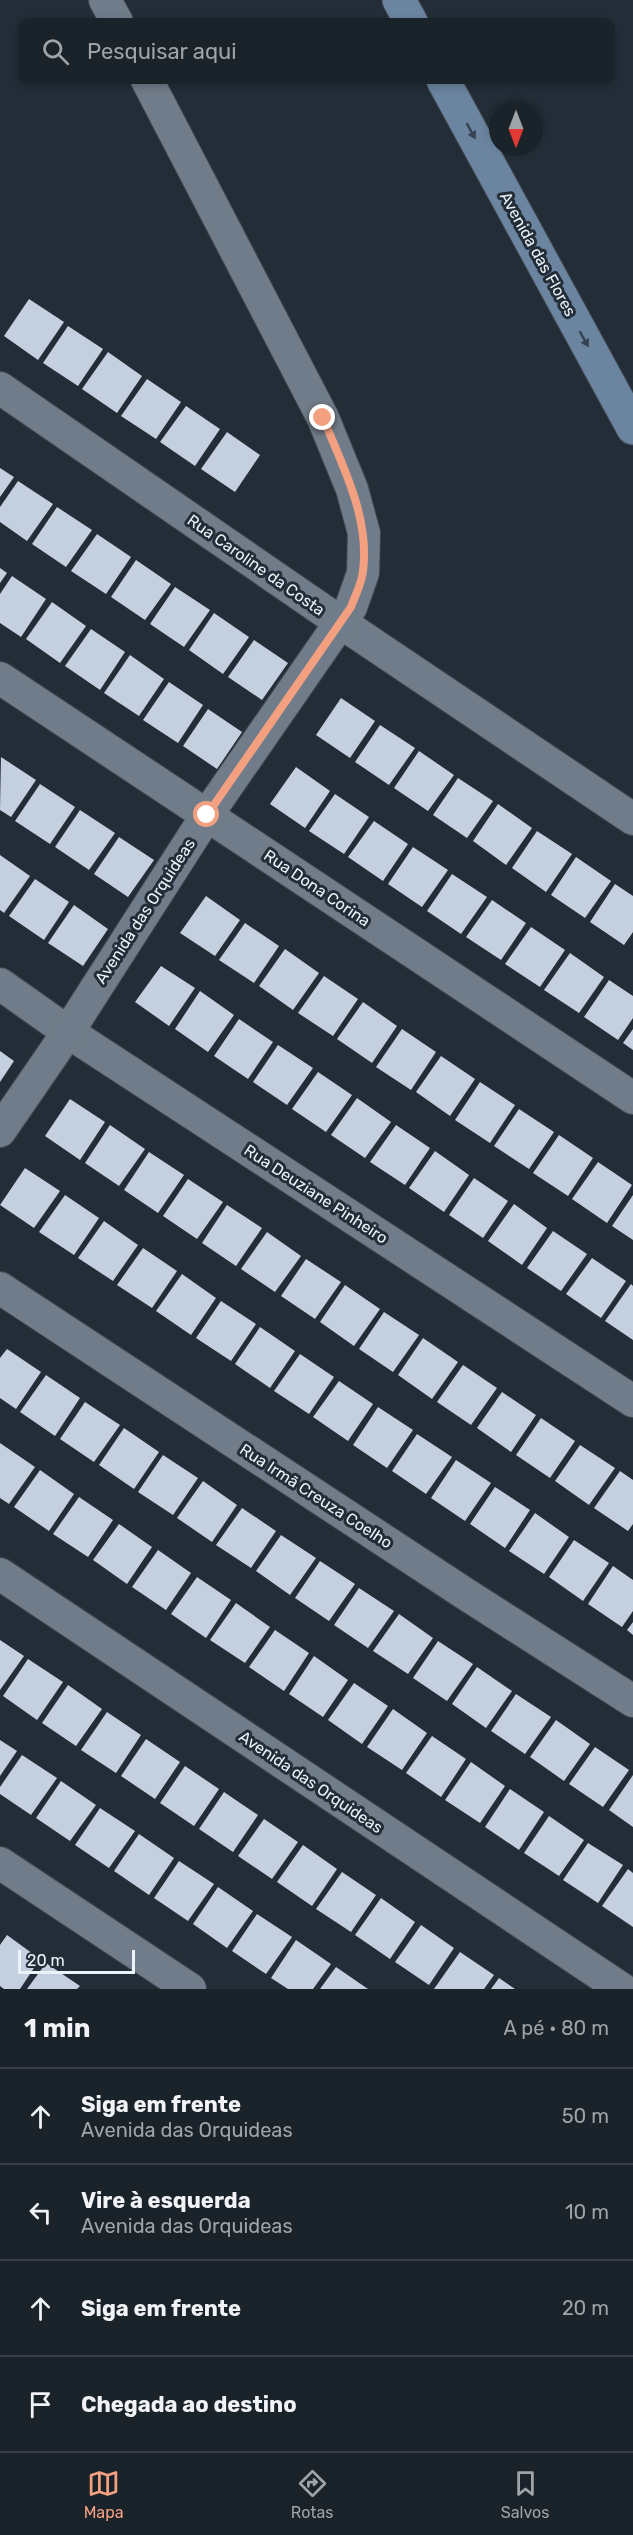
<!DOCTYPE html>
<html lang="pt">
<head>
<meta charset="utf-8">
<style>
  :root { --surface:#1a222a; --page:#232a32; --text:#f1f3f6; --muted:#9fa4a8; --line:#383f47; --accent:#f2a080 }
  body { margin:0; font-family:Rubik,sans-serif; background:var(--page); color:var(--text) }
  .compass { position:absolute; left:489px; top:102px; width:54px; height:54px; border-radius:50%; background:var(--surface); box-shadow:0 3px 9px #0003; rotate:180deg }
  .scale { position:absolute; left:18px; bottom:15px; width:117px; box-sizing:border-box; padding-left:6px; border:3px solid #ebf2f9; border-top:0; font-size:16px; line-height:21px; white-space:nowrap; color:#ebf2f9; -webkit-text-stroke:4px #232d38; paint-order:stroke }
  .stop { position:absolute; width:18px; height:18px; margin:-14px; border:4px solid #f2a080; border-radius:50%; background:#fff }
  .stop.end { background:#f2a080; border-color:#fff; box-shadow:0 2px 6px #0008 }
  .list { margin:0; padding:0; list-style:none }
  h2 { display:flex; justify-content:space-between; align-items:center; height:78px; margin:0; padding:0 24px; font-size:26px }
  h2 small { font-size:20px; font-weight:400; color:var(--muted) }
  .list li { display:grid; grid-template-columns:39px 1fr auto; gap:18px; align-items:center; box-sizing:border-box; height:96px; padding:0 24px; border-top:2px solid var(--line) }
  .list b { display:block; font-size:22px; white-space:nowrap }
  .list p { margin:0; font-size:20px; white-space:nowrap; color:var(--muted) }
  .list em { font-size:20px; font-style:normal; color:var(--muted) }
  .icon { flex:none; width:33px; height:33px; fill:none; stroke:currentColor; stroke-width:2; stroke-linecap:round; stroke-linejoin:round }
  .map { position:relative; flex:none; width:633px; height:1989px; overflow:hidden }
  .search { position:absolute; background:var(--surface); box-shadow:0 3px 9px #0003; left:18px; right:18px; top:18px; height:66px; display:flex; align-items:center; gap:15px; box-sizing:border-box; padding:0 21px; border-radius:12px; color:var(--muted); font-size:22px }
  .sheet { height:462px; background:var(--surface) }
  nav { display:flex; justify-content:space-around; align-items:center; box-sizing:border-box; height:84px; border-top:2px solid var(--line); background:var(--surface); font-size:16px; color:var(--muted) }
  nav a { display:grid; justify-items:center; gap:3px }
  nav .on { color:var(--accent) }
  .map>svg:first-child { display:block }
  .building { fill:#c4d0df }
  .lines { fill:none; stroke-linecap:round; stroke-linejoin:round }
  .street-casing { stroke:#424a53; stroke-width:34 }
  .secondary-casing { stroke:#424a53; stroke-width:35 }
  .street { stroke:#707c89; stroke-width:32 }
  .secondary { stroke:#6b84a0; stroke-width:33 }
  .oneway { fill:#354352 }
  .route { stroke:#f2a080; stroke-width:8 }
  .labels { text-anchor:middle; dominant-baseline:central; stroke-width:6; stroke-linejoin:round; paint-order:stroke }
  .street-label { font-size:16px; fill:#ebf2f9; stroke:#232d38 }
</style>
</head>
<body>
<div class="map">
<svg width="633" height="1989" viewBox="0 0 633 1989">
  <rect width="100%" height="100%" fill="#232d38"/>
  <g class="building">
    <polygon points="29,299 64,322 38,360 4,336"/>
    <polygon points="68,326 103,349 78,386 43,363"/>
    <polygon points="108,352 142,376 117,413 82,389"/>
    <polygon points="147,379 181,402 156,439 121,416"/>
    <polygon points="186,406 220,429 195,466 160,442"/>
    <polygon points="227,432 260,455 235,492 201,469"/>
    <polygon points="0,468 14,477 0,497"/>
    <polygon points="18,481 53,504 27,541 0,522 0,507"/>
    <polygon points="57,507 92,530 66,567 32,544"/>
    <polygon points="97,534 131,557 106,594 71,571"/>
    <polygon points="136,560 171,584 145,620 111,597"/>
    <polygon points="0,568 7,573 0,583"/>
    <polygon points="12,576 46,599 21,637 0,623 0,594"/>
    <polygon points="175,587 210,610 184,647 150,624"/>
    <polygon points="52,602 86,626 60,663 26,639"/>
    <polygon points="214,613 249,637 223,674 189,650"/>
    <polygon points="91,629 125,652 100,690 65,666"/>
    <polygon points="254,640 288,663 262,700 228,677"/>
    <polygon points="130,655 164,679 139,716 104,693"/>
    <polygon points="169,682 203,705 178,743 143,720"/>
    <polygon points="341,698 375,721 350,758 316,735"/>
    <polygon points="208,709 242,732 217,769 183,746"/>
    <polygon points="380,725 415,748 389,785 355,762"/>
    <polygon points="419,751 454,775 428,811 394,788"/>
    <polygon points="1,757 36,780 11,817 0,810"/>
    <polygon points="296,767 330,791 305,828 270,804"/>
    <polygon points="458,778 493,801 467,838 433,815"/>
    <polygon points="40,784 75,807 50,844 15,821"/>
    <polygon points="335,794 369,817 344,854 309,831"/>
    <polygon points="498,804 532,828 506,865 473,841"/>
    <polygon points="80,810 115,833 89,870 55,847"/>
    <polygon points="374,821 408,844 383,881 348,857"/>
    <polygon points="537,831 572,854 546,892 512,868"/>
    <polygon points="119,837 154,860 128,897 94,874"/>
    <polygon points="413,847 448,870 422,907 388,884"/>
    <polygon points="0,855 30,876 4,913 0,910"/>
    <polygon points="576,857 611,881 585,918 551,895"/>
    <polygon points="452,874 487,897 461,934 427,911"/>
    <polygon points="35,879 69,902 44,940 9,916"/>
    <polygon points="615,884 633,896 633,932 624,945 590,922"/>
    <polygon points="206,896 240,920 215,956 180,933"/>
    <polygon points="492,900 526,923 501,960 466,937"/>
    <polygon points="74,905 108,929 83,966 48,943"/>
    <polygon points="245,923 279,946 254,983 219,960"/>
    <polygon points="531,927 565,950 540,987 505,964"/>
    <polygon points="285,949 319,973 293,1010 259,986"/>
    <polygon points="570,953 604,977 579,1013 544,990"/>
    <polygon points="161,966 195,988 169,1026 135,1002"/>
    <polygon points="324,976 358,999 333,1036 298,1013"/>
    <polygon points="609,980 633,996 633,1018 618,1040 584,1017"/>
    <polygon points="200,991 234,1015 208,1052 175,1029"/>
    <polygon points="363,1002 397,1026 372,1063 337,1039"/>
    <polygon points="239,1019 273,1042 248,1079 214,1056"/>
    <polygon points="402,1029 436,1052 411,1090 376,1067"/>
    <polygon points="633,1029 633,1050 623,1043"/>
    <polygon points="278,1045 313,1068 287,1105 253,1082"/>
    <polygon points="0,1051 14,1061 0,1082"/>
    <polygon points="441,1056 475,1079 450,1116 416,1092"/>
    <polygon points="318,1072 352,1095 326,1132 292,1109"/>
    <polygon points="480,1082 515,1105 490,1143 455,1120"/>
    <polygon points="357,1098 391,1122 365,1158 331,1135"/>
    <polygon points="70,1099 105,1122 80,1160 45,1136"/>
    <polygon points="519,1109 554,1132 529,1169 494,1146"/>
    <polygon points="110,1125 145,1149 119,1186 85,1163"/>
    <polygon points="396,1125 430,1148 405,1185 370,1162"/>
    <polygon points="559,1135 593,1158 568,1196 533,1173"/>
    <polygon points="435,1151 469,1175 444,1212 409,1188"/>
    <polygon points="149,1152 184,1175 158,1213 124,1190"/>
    <polygon points="598,1162 632,1185 607,1223 572,1199"/>
    <polygon points="25,1168 60,1191 34,1228 0,1205"/>
    <polygon points="474,1178 508,1201 483,1238 449,1215"/>
    <polygon points="188,1179 223,1202 197,1239 163,1216"/>
    <polygon points="65,1195 99,1218 74,1255 39,1232"/>
    <polygon points="633,1195 633,1240 612,1226"/>
    <polygon points="514,1204 547,1228 522,1265 488,1241"/>
    <polygon points="227,1205 262,1228 236,1266 202,1243"/>
    <polygon points="104,1221 138,1245 113,1281 78,1258"/>
    <polygon points="553,1231 587,1254 561,1291 527,1268"/>
    <polygon points="267,1232 301,1256 275,1292 241,1269"/>
    <polygon points="143,1248 177,1271 152,1308 117,1285"/>
    <polygon points="592,1258 626,1281 601,1318 566,1294"/>
    <polygon points="306,1259 341,1282 315,1319 281,1296"/>
    <polygon points="182,1274 216,1298 191,1335 156,1311"/>
    <polygon points="631,1284 633,1286 633,1340 605,1321"/>
    <polygon points="345,1285 380,1309 354,1346 320,1322"/>
    <polygon points="221,1301 256,1324 231,1361 196,1338"/>
    <polygon points="384,1312 419,1335 393,1372 359,1349"/>
    <polygon points="260,1327 295,1351 270,1388 235,1364"/>
    <polygon points="423,1338 458,1362 432,1399 398,1375"/>
    <polygon points="7,1349 41,1372 16,1409 0,1398 0,1358"/>
    <polygon points="300,1354 334,1377 309,1414 274,1391"/>
    <polygon points="463,1365 497,1388 471,1425 437,1402"/>
    <polygon points="46,1375 80,1398 55,1436 20,1412"/>
    <polygon points="339,1381 373,1404 348,1441 313,1417"/>
    <polygon points="502,1392 536,1415 511,1452 477,1428"/>
    <polygon points="85,1402 120,1425 94,1462 60,1439"/>
    <polygon points="378,1407 413,1430 387,1468 353,1445"/>
    <polygon points="541,1418 575,1441 550,1478 516,1455"/>
    <polygon points="124,1428 159,1452 134,1489 99,1465"/>
    <polygon points="417,1434 452,1457 426,1494 392,1471"/>
    <polygon points="0,1443 35,1467 9,1504 0,1498"/>
    <polygon points="580,1445 615,1468 589,1505 555,1481"/>
    <polygon points="163,1455 198,1478 173,1515 138,1492"/>
    <polygon points="456,1460 491,1483 465,1521 431,1498"/>
    <polygon points="40,1470 74,1494 49,1531 14,1507"/>
    <polygon points="620,1471 633,1480 633,1524 628,1531 594,1508"/>
    <polygon points="203,1481 237,1505 212,1542 177,1518"/>
    <polygon points="495,1487 530,1510 505,1548 470,1524"/>
    <polygon points="79,1497 113,1520 88,1557 53,1534"/>
    <polygon points="242,1508 276,1531 251,1568 216,1545"/>
    <polygon points="535,1513 569,1537 544,1574 509,1551"/>
    <polygon points="119,1524 152,1547 127,1584 93,1560"/>
    <polygon points="281,1535 316,1558 290,1595 256,1571"/>
    <polygon points="574,1540 609,1563 583,1601 549,1577"/>
    <polygon points="158,1550 191,1573 166,1610 132,1587"/>
    <polygon points="320,1561 355,1584 329,1621 295,1598"/>
    <polygon points="613,1566 633,1580 633,1611 622,1627 588,1604"/>
    <polygon points="197,1577 231,1600 206,1638 171,1614"/>
    <polygon points="359,1588 394,1611 368,1648 334,1625"/>
    <polygon points="236,1603 270,1627 245,1663 210,1640"/>
    <polygon points="399,1614 433,1638 408,1674 373,1651"/>
    <polygon points="633,1622 633,1635 627,1630"/>
    <polygon points="275,1630 309,1653 284,1691 249,1667"/>
    <polygon points="0,1640 24,1656 0,1690"/>
    <polygon points="438,1641 473,1664 447,1701 413,1678"/>
    <polygon points="314,1656 348,1680 323,1717 289,1694"/>
    <polygon points="28,1659 63,1682 37,1720 3,1696"/>
    <polygon points="477,1667 512,1691 486,1728 452,1704"/>
    <polygon points="354,1683 388,1706 362,1744 328,1720"/>
    <polygon points="68,1685 102,1709 76,1746 42,1723"/>
    <polygon points="516,1694 551,1717 525,1754 491,1731"/>
    <polygon points="393,1709 427,1733 402,1770 367,1747"/>
    <polygon points="107,1712 141,1735 116,1773 81,1750"/>
    <polygon points="556,1720 590,1744 564,1781 530,1757"/>
    <polygon points="432,1736 466,1759 441,1797 406,1773"/>
    <polygon points="146,1739 180,1762 155,1799 121,1776"/>
    <polygon points="0,1740 17,1751 0,1776"/>
    <polygon points="595,1747 629,1770 603,1807 569,1784"/>
    <polygon points="22,1755 57,1778 31,1815 0,1794 0,1787"/>
    <polygon points="471,1762 505,1786 480,1823 445,1800"/>
    <polygon points="185,1766 219,1789 194,1826 160,1803"/>
    <polygon points="633,1775 633,1827 609,1810"/>
    <polygon points="61,1781 96,1805 70,1841 36,1818"/>
    <polygon points="510,1789 544,1812 519,1850 485,1827"/>
    <polygon points="224,1792 258,1815 233,1852 199,1829"/>
    <polygon points="100,1808 135,1831 109,1868 75,1845"/>
    <polygon points="549,1816 584,1840 559,1876 524,1853"/>
    <polygon points="264,1819 298,1842 272,1879 238,1856"/>
    <polygon points="139,1834 174,1858 149,1895 114,1871"/>
    <polygon points="588,1843 623,1865 598,1903 563,1880"/>
    <polygon points="303,1845 337,1869 312,1906 277,1882"/>
    <polygon points="179,1861 214,1884 188,1921 154,1898"/>
    <polygon points="628,1869 633,1873 633,1927 602,1906"/>
    <polygon points="342,1872 376,1895 351,1932 316,1909"/>
    <polygon points="218,1887 253,1911 227,1948 193,1924"/>
    <polygon points="381,1898 415,1922 390,1959 355,1935"/>
    <polygon points="257,1914 292,1937 266,1974 232,1951"/>
    <polygon points="421,1925 454,1948 429,1985 395,1962"/>
    <polygon points="7,1935 40,1959 20,1989 4,1989 0,1986 0,1945"/>
    <polygon points="296,1940 331,1964 313,1989 288,1989 271,1978"/>
    <polygon points="460,1952 494,1975 484,1989 434,1989"/>
    <polygon points="46,1963 80,1986 77,1989 27,1989"/>
    <polygon points="336,1967 368,1989 320,1989"/>
    <polygon points="499,1978 515,1989 491,1989"/>
  </g>
  <g class="lines">
    <g class="street-casing">
      <g id="street">
        <polyline points="105,0 117,22"/>
        <polyline points="0,388 340,622 633,819"/>
        <polyline points="0,678 633,1098"/>
        <polyline points="0,984 68,1032 633,1401"/>
        <polyline points="0,1131 68,1032 207,815 351,607 363,573 364,533 352,489 323,418 147,80"/>
        <polyline points="0,1288 464,1593 633,1701"/>
        <polyline points="0,1574 622,1989"/>
        <polyline points="0,1863 190,1989"/>
      </g>
    </g>
    <g class="secondary-casing">
      <g id="secondary">
        <polyline points="399,0 411,22"/>
        <polyline points="443,80 633,428"/>
      </g>
    </g>
    <use href="#street" class="street"/>
    <use href="#secondary" class="secondary"/>
  </g>
  <defs><path id="oneway-solid" d="M-6-.8H1V-3.2L6.5 0L1 3.2V.8H-6Z" transform="scale(1.5)"/></defs>
  <g class="oneway">
    <use href="#oneway-solid" transform="translate(471 131) rotate(61)"/>
    <use href="#oneway-solid" transform="translate(584 339) rotate(61)"/>
  </g>
  <g class="lines">
    <path class="route" d="M207 815 351 607C355 596 362 583 363 571 370 518 343 467 323 418"/>
  </g>
  <g class="labels">
    <g class="street-label">
      <text transform="translate(538 254) rotate(61)">Avenida das Flores</text>
      <text transform="translate(256 565) rotate(35)">Rua Caroline da Costa</text>
      <text transform="translate(317 888) rotate(34)">Rua Dona Corina</text>
      <text transform="translate(145 911) rotate(-57)">Avenida das Orquideas</text>
      <text transform="translate(316 1194) rotate(33)">Rua Deuziane Pinheiro</text>
      <text transform="translate(316 1496) rotate(33)">Rua Irmã Creuza Coelho</text>
      <text transform="translate(311 1782) rotate(34)">Avenida das Orquideas</text>
    </g>
  </g>
</svg>
<svg class="compass" viewBox="-18 -18 36 36"><path d="M0-13l5 13h-10z" fill="#e53935"/><path d="M0 13l5-13h-10z" fill="#9fa4a8"/></svg>
<div class="scale">20 m</div>
<div class="stop" style="left:207px;top:815px"></div>
<div class="stop end" style="left:323px;top:418px"></div>
<div class="search"><svg class="icon" aria-label="search" viewBox="0 0 24 24"><circle cx="10" cy="10" r="6"/><path d="M15 15l6 6"/></svg>Pesquisar aqui</div>
</div>
<section class="sheet">
<h2>1 min<small>A pé · 80 m</small></h2>
<ul class="list">
<li><svg class="icon" aria-label="ahead" viewBox="0 0 24 24"><path d="M12 20V5M6 11l6-6 6 6"/></svg><div><b>Siga em frente</b><p>Avenida das Orquideas</p></div><em>50 m</em></li>
<li><svg class="icon" aria-label="left" viewBox="0 0 24 24"><path d="M17 20v-9H6M10 6l-5 5 5 5"/></svg><div><b>Vire à esquerda</b><p>Avenida das Orquideas</p></div><em>10 m</em></li>
<li><svg class="icon" aria-label="ahead" viewBox="0 0 24 24"><path d="M12 20V5M6 11l6-6 6 6"/></svg><div><b>Siga em frente</b></div><em>20 m</em></li>
<li><svg class="icon" aria-label="arrive" viewBox="0 0 24 24"><path d="M6 21V4h12l-3 4 3 4H6"/></svg><div><b>Chegada ao destino</b></div></li>
</ul>
</section>
<nav>
<a class="on"><svg class="icon" aria-label="map" viewBox="0 0 24 24"><path d="M3 6l6-2 6 2 6-2v14l-6 2-6-2-6 2zM9 4v14M15 6v14"/></svg>Mapa</a>
<a><svg class="icon" aria-label="directions" viewBox="0 0 24 24"><path d="M12 3l9 9-9 9-9-9zM9 14v-3h6M13 9l2 2-2 2"/></svg>Rotas</a>
<a><svg class="icon" aria-label="saved" viewBox="0 0 24 24"><path d="M7 4h10v16l-5-4-5 4z"/></svg>Salvos</a>
</nav>
</body>
</html>
